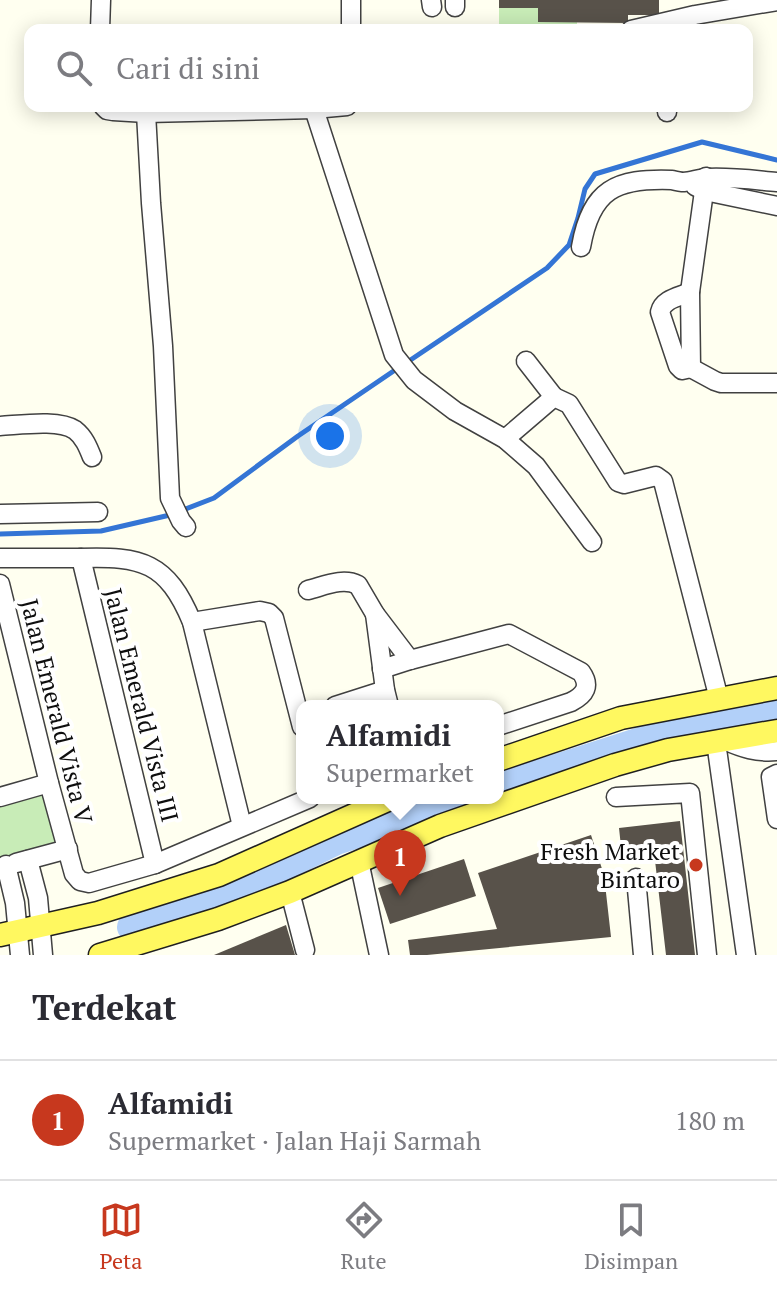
<!DOCTYPE html>
<html lang="id">
<head>
<meta charset="utf-8">
<style>
  :root { --surface:#fff; --page:#f7f7f7; --text:#2b2b33; --muted:#7c7c81; --line:#e1e1e2; --accent:#c7381e }
  body { margin:0; font-family:"PT Serif",serif; background:var(--page); color:var(--text) }
  .you { position:absolute; left:330px; top:436px; width:28px; height:28px; margin:-20px; border:6px solid #fff; border-radius:50%; background:#1a73e8; box-shadow:0 0 0 12px #1a73e833 }
  .badge { display:grid; place-items:center; width:52px; height:52px; border-radius:50%; background:var(--accent); color:#fff; font-size:26px; font-weight:700 }
  .pin { position:absolute; translate:-50% -66px; filter:drop-shadow(0 2px 4px #0008) }
  .pin::after { content:''; position:absolute; top:42px; width:28px; height:24px; background:inherit; clip-path:polygon(0 0,100% 0,50% 100%) }
  .popup { position:absolute; left:296px; top:700px; width:208px; height:104px; box-sizing:border-box; display:grid; place-content:center; border-radius:16px; background:var(--surface); filter:drop-shadow(0 2px 6px #0005); font-size:26px; white-space:nowrap; color:var(--muted) }
  .popup b { font-size:30px; color:var(--text) }
  .popup::after { content:''; position:absolute; left:50%; top:100%; margin-left:-16px; border:16px solid transparent; border-top-color:var(--surface) }
  .list { margin:0; padding:0; list-style:none }
  h2 { display:flex; justify-content:space-between; align-items:center; height:104px; margin:0; padding:0 32px; font-size:34px }
  h2 small { font-size:26px; font-weight:400; color:var(--muted) }
  .list li { display:grid; grid-template-columns:52px 1fr auto; gap:24px; align-items:center; box-sizing:border-box; height:120px; padding:0 32px; border-top:2px solid var(--line) }
  .list b { display:block; font-size:30px; white-space:nowrap }
  .list p { margin:0; font-size:26px; white-space:nowrap; color:var(--muted) }
  .list em { font-size:26px; font-style:normal; color:var(--muted) }
  .icon { flex:none; width:44px; height:44px; fill:none; stroke:currentColor; stroke-width:2; stroke-linecap:round; stroke-linejoin:round }
  .map { position:relative; flex:none; width:777px; height:955px; overflow:hidden }
  .search { position:absolute; background:var(--surface); box-shadow:0 4px 20px #0003; left:24px; right:24px; top:24px; height:88px; display:flex; align-items:center; gap:20px; box-sizing:border-box; padding:0 28px; border-radius:16px; color:var(--muted); font-size:30px }
  .sheet { height:224px; background:var(--surface) }
  nav { display:flex; justify-content:space-around; align-items:center; box-sizing:border-box; height:112px; border-top:2px solid var(--line); background:var(--surface); font-size:22px; color:var(--muted) }
  nav a { display:grid; justify-items:center; gap:4px }
  nav .on { color:var(--accent) }
  .map>svg:first-child { display:block }
  .green { fill:#c8ecb7 }
  .lines { fill:none; stroke-linecap:round; stroke-linejoin:round }
  .stream { stroke:#3475d5; stroke-width:5 }
  .river { stroke:#b2d0f9; stroke-width:30 }
  .building { fill:#58524a }
  .minor-casing { stroke:#414141; stroke-width:21 }
  .major-casing { stroke:#1f1f1f; stroke-width:25 }
  .minor { stroke:#fff; stroke-width:18 }
  .major { stroke:#fff860; stroke-width:22 }
  .poi-dot { fill:#c7381e; stroke:#fff; stroke-width:3 }
  .labels { text-anchor:middle; dominant-baseline:central; stroke-width:8; stroke-linejoin:round; paint-order:stroke }
  .street-label { font-size:24px; fill:#0e0e0e; stroke:#fff }
  .poi-label { font-size:24px; fill:#0e0e0e; stroke:#fff; text-anchor:end }
</style>
</head>
<body>
<div class="map">
<svg width="777" height="955" viewBox="0 0 777 955">
  <rect width="100%" height="100%" fill="#fffff0"/>
  <g class="green">
    <polygon points="499,8 538,8 538,22 577,22 577,30 499,30"/>
    <polygon points="49,783 68,849 0,867 0,797"/>
  </g>
  <g class="lines">
    <g class="stream">
      <polyline points="406,363 547,268 569,245 578,218 585,189 595,174 702,142 777,160"/>
      <polyline points="0,534 101,531 170,515 214,498 298,436 398,368"/>
    </g>
    <g class="river">
      <polyline points="498,788 690,726 777,711"/>
      <polyline points="132,927 202,906 336,840 466,798"/>
    </g>
  </g>
  <g class="building">
    <polygon points="499,0 659,0 659,15 628,15 628,23 538,22 538,8 499,8"/>
    <polygon points="680,821 695,955 666,955 654,852 622,856 619,828"/>
    <polygon points="591,835 604,875 611,937 427,955 410,955 408,940 497,929 478,873"/>
    <polygon points="464,859 476,896 390,924 378,888"/>
    <polygon points="286,925 295,955 214,955"/>
  </g>
  <g class="lines">
    <g class="minor-casing">
      <g id="minor">
        <polyline points="431,0 432,7"/>
        <polyline points="455,0 455,7"/>
        <polyline points="100,30 101,0"/>
        <polyline points="351,30 351,0"/>
        <polyline points="631,30 695,15 777,1"/>
        <polyline points="103,106 107,110 113,111 146,113 314,109 347,106"/>
        <polyline points="667,106 667,112"/>
        <polyline points="314,109 394,355 414,380 455,411 505,439 536,466 592,542"/>
        <polyline points="146,113 151,203 163,346 170,498 181,521 186,527"/>
        <polyline points="695,186 705,191 777,206"/>
        <path d="M581 247C591 189 616 178 672 180 676 181 680 182 684 182 693 181 701 178 709 178 731 177 754 180 777 182"/>
        <path d="M690 292C679 297 663 299 660 312L678 366 682 370 691 368"/>
        <polyline points="526,361 554,397"/>
        <polyline points="691,368 690,292 706,177"/>
        <polyline points="691,368 715,381 721,383 777,383"/>
        <path d="M0 426C20 425 59 419 75 430 84 437 88 447 92 457"/>
        <polyline points="505,439 554,397 569,404 618,482 624,484 656,476 663,481 719,699"/>
        <polyline points="0,514 98,512"/>
        <path d="M0 558C27 558 54 558 80 558 142 556 167 562 192 622L242 826"/>
        <polyline points="81,558 155,864"/>
        <polyline points="0,584 49,783 74,874 80,881 89,883 155,864 310,798"/>
        <path d="M308 590C324 586 343 577 358 585L375 614 410 660"/>
        <polyline points="375,614 385,690 389,706"/>
        <polyline points="192,622 260,611 269,613 274,618 302,727"/>
        <path d="M382 669 410 660 509 634 581 672C591 686 585 695 571 702L498 726"/>
        <polyline points="335,706 385,690"/>
        <path d="M724 740C742 748 757 753 777 751"/>
        <polyline points="716,742 746,955"/>
        <polyline points="777,774 771,777 777,819"/>
        <polyline points="0,797 49,783"/>
        <polyline points="616,797 690,793 707,955"/>
        <polyline points="28,860 38,898 43,955"/>
        <polyline points="359,861 379,955"/>
        <polyline points="16,863 68,849"/>
        <polyline points="6,865 15,903 20,955"/>
        <polyline points="636,878 643,955"/>
        <polyline points="290,892 305,950"/>
      </g>
    </g>
    <g class="major-casing">
      <g id="major">
        <polyline points="498,760 621,718 777,688"/>
        <polyline points="0,935 98,913 219,875 392,798"/>
        <polyline points="100,955 218,919 290,892 440,826 615,765 668,750 777,731"/>
      </g>
    </g>
    <use href="#minor" class="minor"/>
    <use href="#major" class="major"/>
  </g>
  <circle class="poi-dot" cx="696" cy="865" r="8"/>
  <g class="labels">
    <g class="street-label">
      <text transform="translate(142 705) rotate(76)">Jalan Emerald Vista III</text>
      <text transform="translate(57 711) rotate(76)">Jalan Emerald Vista V</text>
    </g>
    <g class="poi-label">
      <text x="680" y="851">Fresh Market<tspan x="680" dy="28">Bintaro</tspan></text>
    </g>
  </g>
</svg>
<div class="you"></div>
<div class="pin badge" style="left:400px;top:896px">1</div>
<div class="popup"><b>Alfamidi</b>Supermarket</div>
<div class="search"><svg class="icon" aria-label="search" viewBox="0 0 24 24"><circle cx="10" cy="10" r="6"/><path d="M15 15l6 6"/></svg>Cari di sini</div>
</div>
<section class="sheet">
<h2>Terdekat<small></small></h2>
<ul class="list">
<li><span class="badge">1</span><div><b>Alfamidi</b><p>Supermarket · Jalan Haji Sarmah</p></div><em>180 m</em></li>
</ul>
</section>
<nav>
<a class="on"><svg class="icon" aria-label="map" viewBox="0 0 24 24"><path d="M3 6l6-2 6 2 6-2v14l-6 2-6-2-6 2zM9 4v14M15 6v14"/></svg>Peta</a>
<a><svg class="icon" aria-label="directions" viewBox="0 0 24 24"><path d="M12 3l9 9-9 9-9-9zM9 14v-3h6M13 9l2 2-2 2"/></svg>Rute</a>
<a><svg class="icon" aria-label="saved" viewBox="0 0 24 24"><path d="M7 4h10v16l-5-4-5 4z"/></svg>Disimpan</a>
</nav>
</body>
</html>
